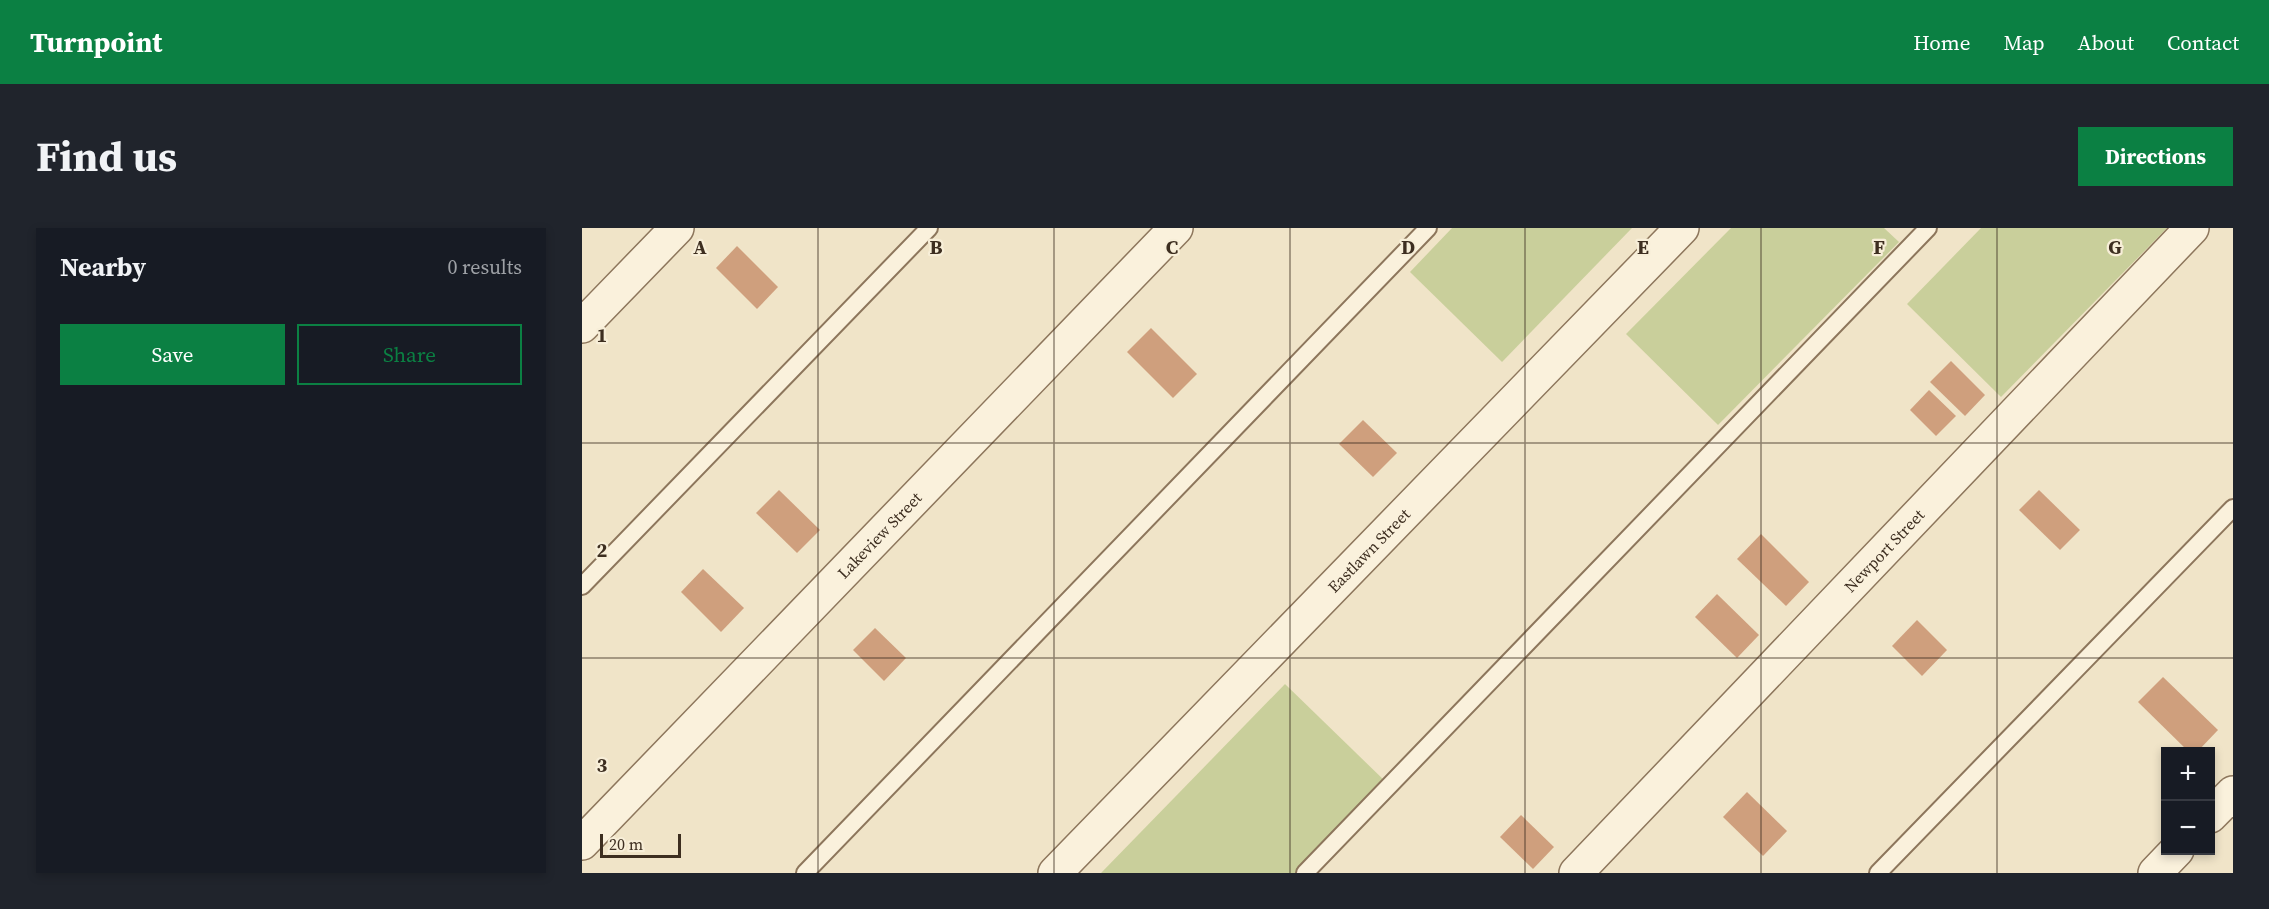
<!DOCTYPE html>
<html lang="en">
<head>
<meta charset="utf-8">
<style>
  :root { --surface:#171b24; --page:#20242c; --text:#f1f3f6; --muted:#9ea1a6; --line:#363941; --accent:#0b8043 }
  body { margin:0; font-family:"Source Serif 4",serif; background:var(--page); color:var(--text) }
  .controls { position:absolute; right:18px; bottom:18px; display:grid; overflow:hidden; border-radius:0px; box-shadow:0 3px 9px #0003 }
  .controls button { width:54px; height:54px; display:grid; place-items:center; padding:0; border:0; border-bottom:2px solid var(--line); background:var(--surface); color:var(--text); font:30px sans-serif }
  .scale { position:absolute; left:18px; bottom:15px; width:81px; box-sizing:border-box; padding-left:6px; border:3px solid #3d2e20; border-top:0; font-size:16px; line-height:21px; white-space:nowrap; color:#3d2e20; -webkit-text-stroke:4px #f7eed8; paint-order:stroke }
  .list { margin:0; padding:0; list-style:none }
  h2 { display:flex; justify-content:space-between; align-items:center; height:78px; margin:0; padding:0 24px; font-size:26px }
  h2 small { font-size:20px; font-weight:400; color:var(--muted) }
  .actions { display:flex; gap:12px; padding:18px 24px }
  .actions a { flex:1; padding:14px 0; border:2px solid var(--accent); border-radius:0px; text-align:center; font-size:21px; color:var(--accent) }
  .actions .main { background:var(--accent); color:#fff }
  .map { position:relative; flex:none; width:1651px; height:645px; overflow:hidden; border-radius:0px }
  header { display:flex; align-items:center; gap:36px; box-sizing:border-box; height:84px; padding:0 30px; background:var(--accent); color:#fff }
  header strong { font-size:28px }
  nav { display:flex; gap:33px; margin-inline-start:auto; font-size:21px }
  .intro { display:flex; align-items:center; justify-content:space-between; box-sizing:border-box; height:144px; padding:0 36px }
  h1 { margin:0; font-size:42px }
  .button { padding:15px 27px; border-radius:0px; background:var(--accent); color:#fff; font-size:21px; font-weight:700 }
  main { display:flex; gap:36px; padding:0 36px }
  aside { flex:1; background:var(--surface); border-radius:0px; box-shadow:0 3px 9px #0003 }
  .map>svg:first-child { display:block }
  .green { fill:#c9cf9b }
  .building { fill:#cf9f7d }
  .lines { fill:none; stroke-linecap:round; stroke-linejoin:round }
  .service-casing { stroke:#8d765c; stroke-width:20 }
  .minor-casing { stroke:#8d765c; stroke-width:36 }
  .service { stroke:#faf1dc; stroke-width:16 }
  .minor { stroke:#faf1dc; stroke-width:33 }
  .grid { fill:none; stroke:#3d2e20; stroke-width:1.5; stroke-opacity:0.55 }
  .labels { text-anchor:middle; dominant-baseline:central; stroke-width:4.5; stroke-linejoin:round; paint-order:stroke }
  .street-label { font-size:16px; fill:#3d2e20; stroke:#f7eed8 }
  .grid-label { font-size:20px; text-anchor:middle; font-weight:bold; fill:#3d2e20; stroke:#f7eed8; stroke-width:4.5; stroke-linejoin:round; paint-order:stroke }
</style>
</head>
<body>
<header>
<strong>Turnpoint</strong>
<nav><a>Home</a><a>Map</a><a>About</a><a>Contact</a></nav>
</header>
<div class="intro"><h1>Find us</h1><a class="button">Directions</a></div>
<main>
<aside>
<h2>Nearby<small>0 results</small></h2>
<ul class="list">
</ul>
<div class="actions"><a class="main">Save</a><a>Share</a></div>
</aside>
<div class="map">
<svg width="1651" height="645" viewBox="0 0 1651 645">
  <rect width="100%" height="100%" fill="#f0e4c8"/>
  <g class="green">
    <polygon points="870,0 1050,0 920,134 828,44"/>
    <polygon points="1149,0 1302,0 1317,14 1136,197 1044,106"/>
    <polygon points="1399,0 1585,0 1419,169 1325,76"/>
    <polygon points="703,456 806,556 720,645 519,645"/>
  </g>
  <g class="building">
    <polygon points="155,18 196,59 175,81 134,40"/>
    <polygon points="569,100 615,146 591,170 545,124"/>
    <polygon points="1369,133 1403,167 1383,188 1348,154"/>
    <polygon points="1347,162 1374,188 1354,208 1328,182"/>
    <polygon points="781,192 815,225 791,249 757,216"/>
    <polygon points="197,262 238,302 215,325 174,285"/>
    <polygon points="1457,262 1498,302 1478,322 1437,282"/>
    <polygon points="1179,306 1227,354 1204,378 1155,331"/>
    <polygon points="121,341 162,380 139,404 99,364"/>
    <polygon points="1135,366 1177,407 1155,430 1113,389"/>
    <polygon points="1335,392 1365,422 1340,448 1310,418"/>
    <polygon points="293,400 324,430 302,453 271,422"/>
    <polygon points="1581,449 1636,502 1615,524 1607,524 1556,474"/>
    <polygon points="1165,564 1205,603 1181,628 1141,589"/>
    <polygon points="939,587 972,619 951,641 918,609"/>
  </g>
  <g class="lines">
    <g class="service-casing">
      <g id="service">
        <polyline points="0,358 347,0"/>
        <polyline points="223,645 846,0"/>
        <polyline points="723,645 1346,0"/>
        <polyline points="1296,645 1651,280"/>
      </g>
    </g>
    <g class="minor-casing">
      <g id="minor">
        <polyline points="0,98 95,0"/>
        <polyline points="1628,588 1651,565"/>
        <path id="s1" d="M0 615 594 0"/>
        <path id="s2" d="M473 645 1100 0"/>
        <path id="s3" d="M994 645 1610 0"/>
        <polyline points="1573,645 1595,622"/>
      </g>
    </g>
    <use href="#service" class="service"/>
    <use href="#minor" class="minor"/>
  </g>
  <path class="grid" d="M236 0V645M472 0V645M708 0V645M943 0V645M1179 0V645M1415 0V645M0 215H1651M0 430H1651"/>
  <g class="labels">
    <g class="street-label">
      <text stroke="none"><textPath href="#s1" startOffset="428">Lakeview Street</textPath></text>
      <text stroke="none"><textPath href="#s2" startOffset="450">Eastlawn Street</textPath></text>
      <text stroke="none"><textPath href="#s3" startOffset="446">Newport Street</textPath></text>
    </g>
  </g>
  <g class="grid-label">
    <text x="118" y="26">A</text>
    <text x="354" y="26">B</text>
    <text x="590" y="26">C</text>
    <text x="826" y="26">D</text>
    <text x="1061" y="26">E</text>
    <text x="1297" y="26">F</text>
    <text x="1533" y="26">G</text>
    <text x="20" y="114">1</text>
    <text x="20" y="329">2</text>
    <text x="20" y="544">3</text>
  </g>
</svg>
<div class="controls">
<button>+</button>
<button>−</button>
</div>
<div class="scale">20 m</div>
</div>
</main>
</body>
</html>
